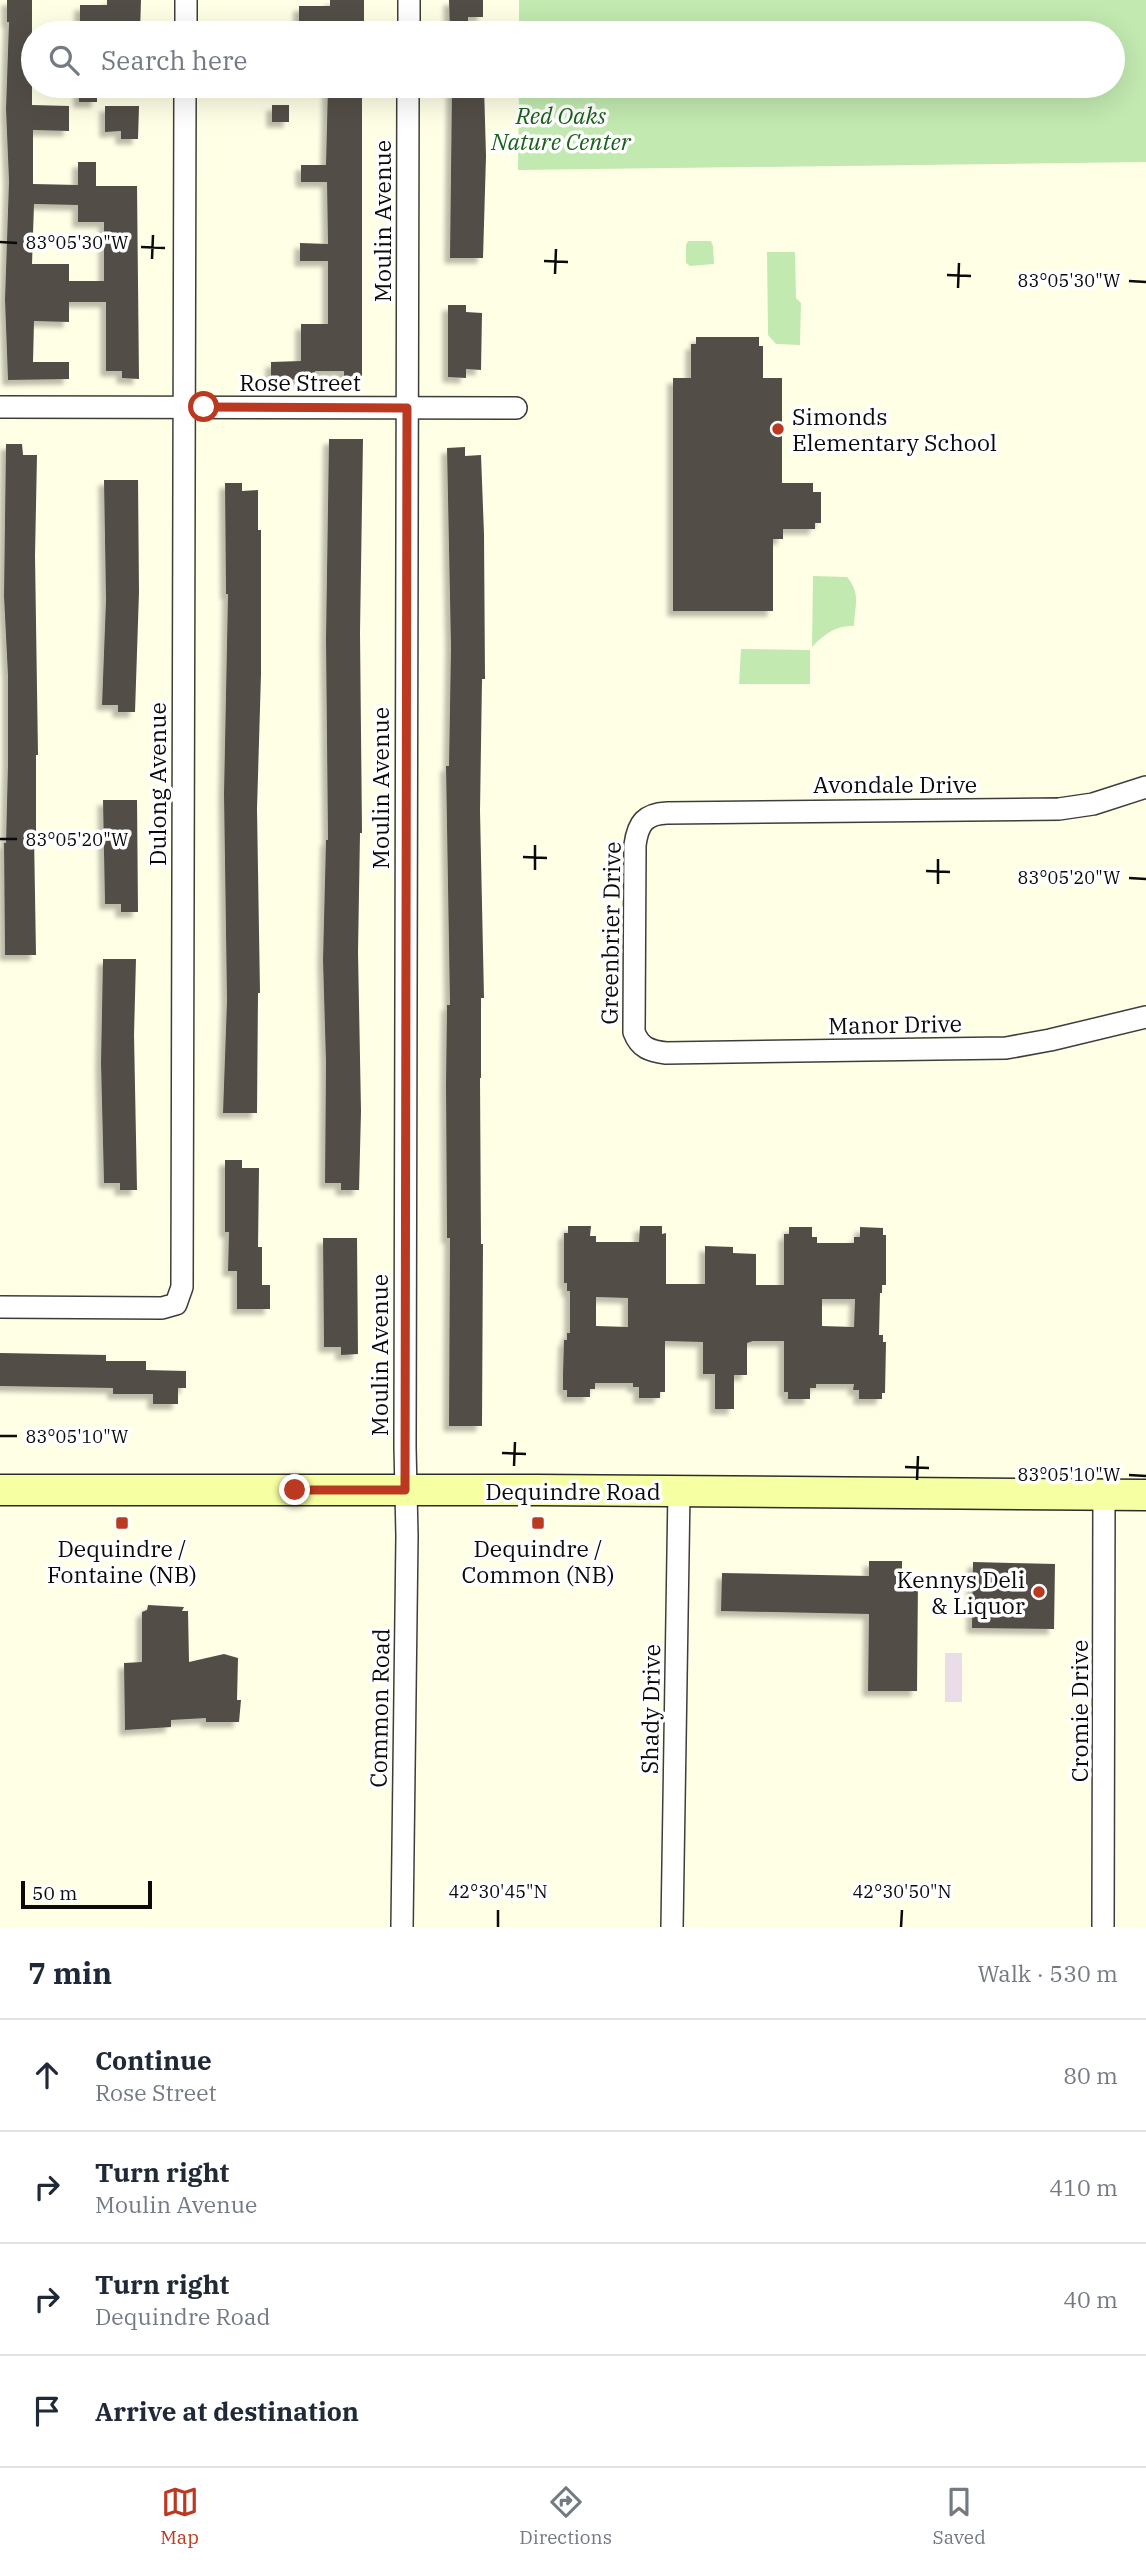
<!DOCTYPE html>
<html lang="en">
<head>
<meta charset="utf-8">
<style>
  :root { --surface:#fff; --page:#f2f2f3; --text:#1f2937; --muted:#747a83; --line:#e0e1e3; --accent:#bb3920 }
  body { margin:0; font-family:"IBM Plex Serif",serif; background:var(--page); color:var(--text) }
  .scale { position:absolute; left:21px; bottom:18px; width:131px; box-sizing:border-box; padding-left:7px; border:4px solid #0a0a0a; border-top:0; font-size:19px; line-height:24px; white-space:nowrap; color:#0a0a0a; -webkit-text-stroke:5px #fff; paint-order:stroke }
  .stop { position:absolute; width:21px; height:21px; margin:-16px; border:5px solid #bb3920; border-radius:50%; background:#fff }
  .stop.end { background:#bb3920; border-color:#fff; box-shadow:0 2px 7px #0008 }
  .list { margin:0; padding:0; list-style:none }
  h2 { display:flex; justify-content:space-between; align-items:center; height:91px; margin:0; padding:0 28px; font-size:30px }
  h2 small { font-size:23px; font-weight:400; color:var(--muted) }
  .list li { display:grid; grid-template-columns:46px 1fr auto; gap:21px; align-items:center; box-sizing:border-box; height:112px; padding:0 28px; border-top:2px solid var(--line) }
  .list b { display:block; font-size:26px; white-space:nowrap }
  .list p { margin:0; font-size:23px; white-space:nowrap; color:var(--muted) }
  .list em { font-size:23px; font-style:normal; color:var(--muted) }
  .icon { flex:none; width:38px; height:38px; fill:none; stroke:currentColor; stroke-width:2; stroke-linecap:round; stroke-linejoin:round }
  .map { position:relative; flex:none; width:1146px; height:1927px; overflow:hidden }
  .search { position:absolute; background:var(--surface); box-shadow:0 7px 28px #0002; left:21px; right:21px; top:21px; height:77px; display:flex; align-items:center; gap:18px; box-sizing:border-box; padding:0 24px; border-radius:38px; color:var(--muted); font-size:26px }
  .sheet { height:539px; background:var(--surface) }
  nav { display:flex; justify-content:space-around; align-items:center; box-sizing:border-box; height:98px; border-top:2px solid var(--line); background:var(--surface); font-size:19px; color:var(--muted) }
  nav a { display:grid; justify-items:center; gap:4px }
  nav .on { color:var(--accent) }
  .map>svg:first-child { display:block }
  .industrial { fill:#eadde8 }
  .green { fill:#c2e9b0 }
  .building { fill:#524d46; fill-rule:evenodd; filter:url(#shadow) }
  .lines { fill:none; stroke-linecap:round; stroke-linejoin:round }
  .street-casing { stroke:#3d3d3d; stroke-width:24 }
  .secondary-casing { stroke:#2c2c2c; stroke-width:33 }
  .street { stroke:#fff; stroke-width:21 }
  .secondary { stroke:#f6ffa1; stroke-width:30 }
  .route { stroke:#bb3920; stroke-width:9 }
  .ticks { fill:none; stroke:#0a0a0a; stroke-width:2.5 }
  .poi-dot { fill:#bb3920; stroke:#fff; stroke-width:2.5 }
  .labels { text-anchor:middle; dominant-baseline:central; stroke-width:7; stroke-linejoin:round; paint-order:stroke }
  .park-label { font-size:23px; font-style:italic; fill:#1a611a; stroke:#fff }
  .street-label { font-size:23px; fill:#0a0a0a; stroke:#fff }
  .poi-label { font-size:23px; fill:#0a0a0a; stroke:#fff }
  .ticks-label { font-size:18px; text-anchor:middle; fill:#0a0a0a; stroke:#fff; stroke-width:7; stroke-linejoin:round; paint-order:stroke }
</style>
</head>
<body>
<div class="map">
<svg width="1146" height="1927" viewBox="0 0 1146 1927">
  <defs>
    <filter id="shadow"><feDropShadow dx="-5.5" dy="5.5" stdDeviation="2" flood-color="#0004"/></filter>
  </defs>
  <rect width="100%" height="100%" fill="#ffffe6"/>
  <rect class="industrial" x="945" y="1653" width="17" height="49"/>
  <g class="green">
    <polygon points="519,0 1146,0 1146,162 518,170 519,86 1113,86 1113,33 519,33"/>
    <polygon points="688,241 711,241 713,246 714,264 690,266 686,263 686,245"/>
    <polygon points="767,252 795,252 796,298 801,303 800,345 776,344 768,335"/>
    <path d="M813 576 847 577C861 594 855 604 854 626 835 626 826 633 812 647Z"/>
    <polygon points="741,649 810,650 810,684 739,684"/>
  </g>
  <g class="building">
    <path d="M7 0H32V105L69 106V131L33 130V184L78 185V162H96V186H137L139 379 122 378V371H106V302H69V322L34 321 33 362H69V379L8 380 5 300 9 181 6 109 9 22H7ZM34 204 78 205V222H104V281H69V264H32Z"/>
    <polygon points="107,0 141,0 140,33 107,33 107,23 80,23 80,5 107,5"/>
    <polygon points="330,0 364,0 364,33 330,33 330,24 299,23 299,6 330,6"/>
    <polygon points="449,0 483,0 483,17 468,17 468,33 450,33"/>
    <rect x="79" y="86" width="18" height="16"/>
    <polygon points="328,86 362,86 362,378 344,378 344,371 315,371 314,379 271,380 271,362 301,361 301,324 328,324 328,261 300,261 300,243 328,244 327,182 301,182 301,165 326,165"/>
    <polygon points="452,86 484,86 486,156 483,258 450,258"/>
    <rect x="272" y="105" width="17" height="17"/>
    <polygon points="105,106 139,106 138,139 121,139 121,131 105,132"/>
    <polygon points="448,305 466,305 466,312 482,313 481,370 466,369 466,378 448,377"/>
    <polygon points="696,337 759,337 759,346 763,346 763,378 782,378 782,483 813,483 813,492 821,492 821,523 815,523 815,529 783,529 783,539 773,539 773,611 673,611 673,378 691,378 691,344 696,344"/>
    <polygon points="329,439 363,439 360,633 362,833 360,833 358,952 361,1111 359,1190 341,1190 341,1183 325,1183 326,1063 323,960 326,840 328,840 326,640"/>
    <polygon points="6,444 22,444 23,455 37,455 35,556 38,755 36,755 36,835 34,835 36,955 5,955 4,843 6,843 8,763 8,676 4,596"/>
    <polygon points="465,447 465,456 481,455 484,534 485,679 482,679 480,811 484,998 481,998 481,1078 480,1078 481,1244 483,1244 482,1426 449,1426 450,1238 447,1238 446,1085 447,1005 450,1005 446,766 449,766 451,647 447,448"/>
    <polygon points="104,480 138,480 139,592 135,712 118,712 118,705 102,705 106,600"/>
    <polygon points="225,483 242,483 242,491 258,490 258,530 261,530 261,674 257,809 260,993 258,993 257,1113 223,1113 227,1001 224,794 228,594 226,594"/>
    <polygon points="103,800 137,800 138,912 121,912 121,904 105,904"/>
    <polygon points="103,959 136,959 134,1035 137,1190 120,1190 120,1183 104,1183 101,1063"/>
    <polygon points="225,1160 242,1160 242,1168 259,1168 258,1247 262,1247 262,1285 270,1285 270,1309 237,1309 237,1271 228,1271 229,1232 225,1232"/>
    <path d="M568 1226H591L590 1236H596V1242H639L640 1226H662V1234L666 1233V1284H705V1246L733 1247V1253L756 1254V1285H784V1234H789V1227H812V1237H817V1243H854V1237H860V1227L883 1228V1235H886V1285H882V1293H880L879 1335H883V1342H886L885 1393H882V1399H859V1390H853L854 1384H816V1388H810V1399H788V1392H784V1341H753L747 1343V1375H734V1409H715V1374H703V1342L665 1341V1392H660V1398H639V1387H633V1383H595V1389H590V1397H567V1390H563V1374L564 1340H567V1333H570V1291H567V1283H564V1233H568ZM596 1297 628 1298V1327L596 1326ZM822 1299H855L854 1327 822 1326Z"/>
    <polygon points="323,1238 357,1238 358,1354 341,1355 341,1347 324,1347"/>
    <polygon points="0,1353 106,1355 106,1361 146,1361 146,1370 186,1371 186,1388 178,1388 178,1404 153,1404 153,1394 113,1394 113,1388 0,1386"/>
    <polygon points="869,1561 902,1561 902,1578 918,1578 917,1691 868,1691 869,1614 721,1611 722,1573 869,1576"/>
    <polygon points="973,1562 1055,1564 1054,1629 972,1628"/>
    <polygon points="148,1605 184,1607 182,1611 188,1611 189,1662 224,1654 238,1658 237,1700 241,1700 239,1722 206,1722 206,1718 171,1720 171,1727 125,1730 124,1663 142,1662 142,1612 147,1610"/>
  </g>
  <g class="lines">
    <g class="street-casing">
      <g id="street">
        <polyline points="186,33 186,0"/>
        <polyline points="409,33 409,0"/>
        <polyline points="0,407 516,408"/>
        <path d="M1146 787 1093 804 1059 809 667 813C645 814 638 823 635 845L634 1032C640 1048 650 1051 666 1053L1006 1048 1050 1040 1146 1017"/>
        <polyline points="0,1307 162,1308 176,1304 182,1287 185,86"/>
        <polyline points="402,1927 407,1536 405,1447 408,86"/>
        <polyline points="672,1927 679,1491"/>
        <polyline points="1103,1927 1104,1495"/>
      </g>
    </g>
    <g class="secondary-casing">
      <polyline id="secondary" points="0,1490 537,1490 1146,1495"/>
    </g>
    <use href="#street" class="street"/>
    <use href="#secondary" class="secondary"/>
  </g>
  <g class="lines">
    <polyline class="route" points="204,407 407,408 405,1490 295,1490"/>
  </g>
  <path class="ticks" d="M0 242 17 243M141 247 165 248M152 259 153 235M544 261 568 262M555 274 556 249M947 275 971 276M1129 281 1146 282M958 288 959 263M0 839H17M523 857 547 858M535 870V845M926 871 950 872M1129 878 1146 879M938 884V859M0 1436H17M502 1453 526 1454M514 1466 515 1442M905 1467 929 1468M1129 1475 1146 1476M917 1480 918 1456M498 1927V1910M901 1927 902 1910"/>
  <g class="poi-dot">
    <circle cx="778" cy="429" r="7"/>
    <rect x="115" y="1516" width="14" height="14" rx="3.5"/>
    <rect x="531" y="1516" width="14" height="14" rx="3.5"/>
    <circle cx="1039" cy="1592" r="7"/>
  </g>
  <g class="labels">
    <g class="park-label">
      <text x="561" y="115">Red Oaks<tspan x="561" dy="26">Nature Center</tspan></text>
    </g>
    <g class="street-label">
      <text transform="translate(382 221) rotate(-90)">Moulin Avenue</text>
      <text x="300" y="382">Rose Street</text>
      <text transform="translate(157 784) rotate(-90)">Dulong Avenue</text>
      <text x="895" y="784">Avondale Drive</text>
      <text transform="translate(380 788) rotate(-90)">Moulin Avenue</text>
      <text transform="translate(610 933) rotate(-89)">Greenbrier Drive</text>
      <text transform="translate(895 1024) rotate(-1)">Manor Drive</text>
      <text transform="translate(379 1355) rotate(-90)">Moulin Avenue</text>
      <text x="573" y="1491">Dequindre Road</text>
      <text transform="translate(379 1708) rotate(-89)">Common Road</text>
      <text transform="translate(650 1709) rotate(-89)">Shady Drive</text>
      <text transform="translate(1079 1711) rotate(-90)">Cromie Drive</text>
    </g>
    <g class="poi-label">
      <text x="792" y="416" text-anchor="start">Simonds<tspan x="792" dy="26">Elementary School</tspan></text>
      <text x="122" y="1548">Dequindre /<tspan x="122" dy="26">Fontaine (NB)</tspan></text>
      <text x="538" y="1548">Dequindre /<tspan x="538" dy="26">Common (NB)</tspan></text>
      <text x="1025" y="1579" text-anchor="end">Kennys Deli<tspan x="1025" dy="26">&amp; Liquor</tspan></text>
    </g>
  </g>
  <g class="ticks-label">
    <text x="77" y="249">83°05'30"W</text>
    <text x="1069" y="287">83°05'30"W</text>
    <text x="77" y="846">83°05'20"W</text>
    <text x="1069" y="884">83°05'20"W</text>
    <text x="77" y="1443">83°05'10"W</text>
    <text x="1069" y="1481">83°05'10"W</text>
    <text x="498" y="1898">42°30'45"N</text>
    <text x="902" y="1898">42°30'50"N</text>
  </g>
</svg>
<div class="scale">50 m</div>
<div class="stop" style="left:204px;top:407px"></div>
<div class="stop end" style="left:295px;top:1490px"></div>
<div class="search"><svg class="icon" aria-label="search" viewBox="0 0 24 24"><circle cx="10" cy="10" r="6"/><path d="M15 15l6 6"/></svg>Search here</div>
</div>
<section class="sheet">
<h2>7 min<small>Walk · 530 m</small></h2>
<ul class="list">
<li><svg class="icon" aria-label="ahead" viewBox="0 0 24 24"><path d="M12 20V5M6 11l6-6 6 6"/></svg><div><b>Continue</b><p>Rose Street</p></div><em>80 m</em></li>
<li><svg class="icon" aria-label="right" viewBox="0 0 24 24"><path d="M7 20v-9h11M14 6l5 5-5 5"/></svg><div><b>Turn right</b><p>Moulin Avenue</p></div><em>410 m</em></li>
<li><svg class="icon" aria-label="right" viewBox="0 0 24 24"><path d="M7 20v-9h11M14 6l5 5-5 5"/></svg><div><b>Turn right</b><p>Dequindre Road</p></div><em>40 m</em></li>
<li><svg class="icon" aria-label="arrive" viewBox="0 0 24 24"><path d="M6 21V4h12l-3 4 3 4H6"/></svg><div><b>Arrive at destination</b></div></li>
</ul>
</section>
<nav>
<a class="on"><svg class="icon" aria-label="map" viewBox="0 0 24 24"><path d="M3 6l6-2 6 2 6-2v14l-6 2-6-2-6 2zM9 4v14M15 6v14"/></svg>Map</a>
<a><svg class="icon" aria-label="directions" viewBox="0 0 24 24"><path d="M12 3l9 9-9 9-9-9zM9 14v-3h6M13 9l2 2-2 2"/></svg>Directions</a>
<a><svg class="icon" aria-label="saved" viewBox="0 0 24 24"><path d="M7 4h10v16l-5-4-5 4z"/></svg>Saved</a>
</nav>
</body>
</html>
